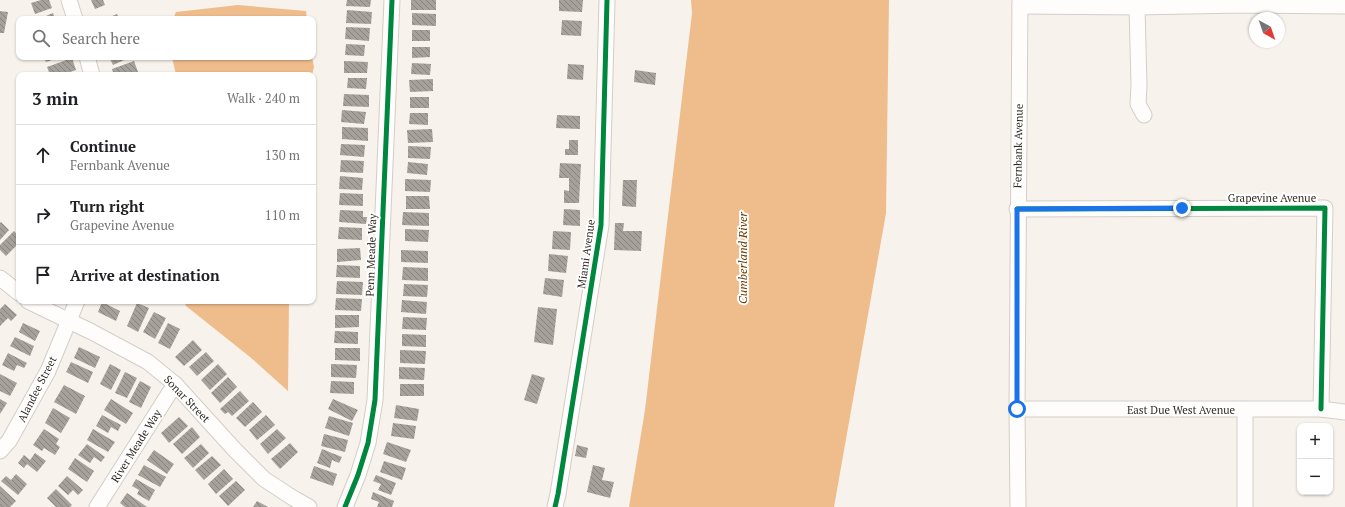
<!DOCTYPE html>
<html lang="en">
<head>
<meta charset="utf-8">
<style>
  :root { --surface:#fff; --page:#f2f2f2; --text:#202124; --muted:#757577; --line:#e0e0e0 }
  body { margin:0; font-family:"PT Serif",serif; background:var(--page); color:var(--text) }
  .controls { position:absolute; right:12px; bottom:12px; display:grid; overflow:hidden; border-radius:8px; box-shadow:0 1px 3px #0004 }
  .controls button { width:36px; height:36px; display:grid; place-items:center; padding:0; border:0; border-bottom:1px solid var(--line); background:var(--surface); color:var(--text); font:20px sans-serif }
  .compass { position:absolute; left:1249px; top:12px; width:36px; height:36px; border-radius:50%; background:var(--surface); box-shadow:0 1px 3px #0004; rotate:140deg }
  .stop { position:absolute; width:12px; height:12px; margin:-9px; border:3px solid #1a73e8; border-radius:50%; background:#fff }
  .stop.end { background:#1a73e8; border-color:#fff; box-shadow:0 1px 4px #0008 }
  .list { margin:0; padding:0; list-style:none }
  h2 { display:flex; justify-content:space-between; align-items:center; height:52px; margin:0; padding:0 16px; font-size:17px }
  h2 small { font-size:13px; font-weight:400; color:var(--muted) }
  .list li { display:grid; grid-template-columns:26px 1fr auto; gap:12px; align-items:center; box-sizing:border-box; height:60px; padding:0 16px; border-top:1px solid var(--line) }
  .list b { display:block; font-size:15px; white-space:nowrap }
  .list p { margin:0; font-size:13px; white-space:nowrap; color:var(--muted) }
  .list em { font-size:13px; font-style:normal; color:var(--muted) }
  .icon { flex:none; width:22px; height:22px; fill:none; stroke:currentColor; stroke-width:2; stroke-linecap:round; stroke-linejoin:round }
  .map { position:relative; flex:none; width:1345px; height:507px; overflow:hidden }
  .search { position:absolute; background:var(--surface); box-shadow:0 1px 3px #0004; left:16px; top:16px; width:300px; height:44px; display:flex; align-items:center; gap:10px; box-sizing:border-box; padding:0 14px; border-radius:8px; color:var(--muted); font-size:15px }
  .panel { position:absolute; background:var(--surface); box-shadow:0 1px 3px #0004; left:16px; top:72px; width:300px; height:232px; border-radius:8px }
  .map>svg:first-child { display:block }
  .water { fill:#efbc8b }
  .building { fill:url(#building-back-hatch) }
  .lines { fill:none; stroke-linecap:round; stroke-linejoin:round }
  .minor-casing { stroke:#d4cdc7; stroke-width:17 }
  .minor { stroke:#fefdfc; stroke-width:15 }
  .cycleway-casing { stroke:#fff; stroke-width:8 }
  .cycleway { stroke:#00873e; stroke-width:5 }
  .route { stroke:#1a73e8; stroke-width:5 }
  .labels { text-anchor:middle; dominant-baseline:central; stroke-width:4; stroke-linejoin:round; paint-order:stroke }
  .street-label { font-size:11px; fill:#322b24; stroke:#fff }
  .water-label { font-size:12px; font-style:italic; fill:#683b02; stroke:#fff }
</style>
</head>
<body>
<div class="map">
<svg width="1345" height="507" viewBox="0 0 1345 507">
  <defs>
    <pattern id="building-back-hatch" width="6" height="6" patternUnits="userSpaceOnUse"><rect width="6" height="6" fill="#a7a19b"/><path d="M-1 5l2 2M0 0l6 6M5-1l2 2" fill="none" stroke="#89837e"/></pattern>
  </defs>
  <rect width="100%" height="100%" fill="#f8f2ec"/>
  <g class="water">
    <polygon points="691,0 889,0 886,213 834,507 629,507 645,410 692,13"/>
    <polygon points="238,5 306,11 307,19 173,19 176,12"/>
    <polygon points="172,57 312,57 314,67 312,75 176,75"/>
    <polygon points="184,301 289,301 288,391 250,357 186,306"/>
  </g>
  <g class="building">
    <polygon points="41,0 49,0 52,8 35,14 31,3"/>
    <polygon points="91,0 103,0 105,5 95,9"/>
    <polygon points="347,0 371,0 370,7 346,6"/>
    <rect x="411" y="0" width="25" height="10"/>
    <polygon points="559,0 583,0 582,12 559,11"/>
    <polygon points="347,10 372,12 371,24 346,23"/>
    <polygon points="0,11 8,12 4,33 0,33"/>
    <polygon points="53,13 55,19 39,19"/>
    <polygon points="412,13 436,14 436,26 412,25"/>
    <polygon points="117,14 119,19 105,19"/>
    <polygon points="562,20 582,21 581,36 561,35"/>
    <polygon points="346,27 370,28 369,41 345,39"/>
    <rect x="412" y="30" width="18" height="11"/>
    <polygon points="346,44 365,45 364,56 345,55"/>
    <polygon points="412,47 430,47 430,57 412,58"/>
    <polygon points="44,57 61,57 46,62"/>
    <polygon points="109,57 131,57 113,65"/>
    <polygon points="72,58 76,70 61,75 50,75 47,67"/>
    <polygon points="134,61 138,72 131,75 114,75 112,69"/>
    <polygon points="344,61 368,62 367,73 344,73"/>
    <polygon points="412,63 431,64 430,75 411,74"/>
    <polygon points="568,64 584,65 583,80 567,79"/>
    <polygon points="635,70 656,73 655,85 634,82"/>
    <polygon points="348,78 367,78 366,89 347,88"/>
    <polygon points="433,79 433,91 410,92 409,80"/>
    <polygon points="344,94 369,95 369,107 343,106"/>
    <rect x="410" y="97" width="19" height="11"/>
    <polygon points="342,110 366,112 364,124 341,122"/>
    <polygon points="410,113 428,113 428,125 409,124"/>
    <polygon points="557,115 580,116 580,129 556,128"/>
    <polygon points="342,127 368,128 368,141 342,139"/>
    <polygon points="432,129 433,142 408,143 407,130"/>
    <polygon points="569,140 578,140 578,155 565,155 565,149 569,149"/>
    <polygon points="341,144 365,145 364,157 340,155"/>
    <polygon points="408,146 431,147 430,159 408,158"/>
    <polygon points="341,160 364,161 363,173 340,172"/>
    <polygon points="408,162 428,164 427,175 407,173"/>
    <polygon points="560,163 581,164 579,203 564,203 564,190 569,191 569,178 559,178"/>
    <polygon points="340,176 363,178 362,190 339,189"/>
    <polygon points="405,179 431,180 430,192 405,191"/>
    <polygon points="623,180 637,180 636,207 622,206"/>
    <polygon points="340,193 363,194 363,206 339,205"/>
    <polygon points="406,196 429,196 430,209 406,209"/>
    <polygon points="564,209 580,210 580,226 563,225"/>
    <polygon points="340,210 363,211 363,217 367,217 366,224 339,222"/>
    <polygon points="403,212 429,213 429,226 402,225"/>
    <polygon points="1,222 9,230 0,240 0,223"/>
    <polygon points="615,223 624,223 623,231 642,231 641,251 614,250"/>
    <polygon points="339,227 362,228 362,240 338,239"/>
    <polygon points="405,229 429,230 428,242 405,241"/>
    <polygon points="14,231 19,236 19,243 6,256 0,250 0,245"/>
    <polygon points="553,231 571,232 570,250 552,249"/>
    <polygon points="360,248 361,260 337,262 337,249"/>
    <polygon points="401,250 428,251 428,263 401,262"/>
    <polygon points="549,254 568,256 566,273 548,271"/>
    <polygon points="337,265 360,266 360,278 336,277"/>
    <polygon points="403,267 428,268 428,281 402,280"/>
    <polygon points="545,278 564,280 562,297 543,294"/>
    <polygon points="337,281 363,282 362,295 336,294"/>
    <polygon points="404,284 428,285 427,297 403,296"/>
    <polygon points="336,298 362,299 361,311 335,310"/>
    <polygon points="402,300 427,302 426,314 401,312"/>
    <polygon points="102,302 120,311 116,321 98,312"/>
    <polygon points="137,303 149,308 138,332 127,326"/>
    <polygon points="5,304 17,315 11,321 8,318 0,326 0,309"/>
    <polygon points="538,307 557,309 553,345 534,342"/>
    <polygon points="154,312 166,318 155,339 143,332"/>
    <polygon points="335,315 359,315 359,327 335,328"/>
    <polygon points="403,317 427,318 426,330 402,329"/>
    <polygon points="23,323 40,331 35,341 19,332"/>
    <polygon points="168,323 180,329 170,349 158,343"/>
    <polygon points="335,331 358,332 358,344 334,343"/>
    <polygon points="402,334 426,335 426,347 402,346"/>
    <polygon points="15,337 34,346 30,356 10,346"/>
    <polygon points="193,340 202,350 184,366 175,357"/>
    <polygon points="79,347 100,357 95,368 74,358"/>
    <polygon points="335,348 360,348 360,361 335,360"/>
    <polygon points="400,350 426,351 425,364 400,363"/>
    <polygon points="206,352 214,361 197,376 189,367"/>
    <polygon points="8,353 27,363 24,368 17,365 14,371 2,365"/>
    <polygon points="71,362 93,372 88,383 66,372"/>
    <polygon points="110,364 121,370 111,390 100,384"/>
    <polygon points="218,364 227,374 210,390 201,380"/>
    <polygon points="331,364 357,365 356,378 331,377"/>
    <polygon points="399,367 425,368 424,380 399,379"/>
    <polygon points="125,372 137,378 127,398 115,393"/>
    <polygon points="0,374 17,383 10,396 0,391"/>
    <polygon points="532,374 545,378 537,404 524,400"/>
    <polygon points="228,377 237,387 220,403 211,393"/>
    <polygon points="140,381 151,387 141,408 129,402"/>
    <polygon points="331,381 354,382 354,394 330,393"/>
    <rect x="400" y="384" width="24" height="12"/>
    <polygon points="64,385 85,396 76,414 54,402"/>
    <polygon points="240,391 249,401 232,416 228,412 225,414 220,409"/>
    <polygon points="0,399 7,403 0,414"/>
    <polygon points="111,399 133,413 126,424 104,410"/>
    <polygon points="333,399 358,410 352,421 328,409"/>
    <polygon points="253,402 262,412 245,427 236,418"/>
    <polygon points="396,405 419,409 417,421 394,418"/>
    <polygon points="53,408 70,418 61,433 45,423"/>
    <polygon points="102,415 121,425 118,431 111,427 108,433 96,426"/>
    <polygon points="266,415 275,425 257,440 249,430"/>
    <polygon points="329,416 353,423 349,436 325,428"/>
    <polygon points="179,417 188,426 169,443 161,433"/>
    <polygon points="393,423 416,426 414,439 391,436"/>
    <polygon points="192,427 200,437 182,454 173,444"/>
    <polygon points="44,429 59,439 56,444 60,447 55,455 44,448 42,451 33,445"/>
    <polygon points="93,429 115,442 108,452 87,440"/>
    <polygon points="277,429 286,438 268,454 260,444"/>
    <polygon points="324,434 348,440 345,452 321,446"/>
    <polygon points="387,442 411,450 406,462 383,454"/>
    <polygon points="290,443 298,452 280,469 271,459"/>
    <polygon points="87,444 105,457 101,462 94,457 90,463 78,455"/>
    <polygon points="201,444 209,453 193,468 184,458"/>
    <polygon points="577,445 588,448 586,458 575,456"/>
    <polygon points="322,449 342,457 339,463 332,460 330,468 317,463"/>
    <polygon points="154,450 174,464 167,474 147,460"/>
    <polygon points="35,453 46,461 37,472 27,464 24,468 18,463 24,455 30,460"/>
    <polygon points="212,456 221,465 204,480 195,470"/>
    <polygon points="75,458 94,471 87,482 68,469"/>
    <polygon points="384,461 406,468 402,480 380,472"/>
    <polygon points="144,465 166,477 160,487 138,475"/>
    <polygon points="593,465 605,468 602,480 614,482 610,498 587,492"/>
    <polygon points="314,466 337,474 333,486 310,478"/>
    <polygon points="224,469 233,479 216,494 208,484"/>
    <polygon points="16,474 27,484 18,495 1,481 6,476 11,480"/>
    <polygon points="376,475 396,483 391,495 378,490 381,484 373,481"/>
    <polygon points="67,476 83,490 78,495 73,490 68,495 58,486"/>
    <polygon points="136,479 155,490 149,501 137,494 139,490 132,486"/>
    <polygon points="236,481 245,490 228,506 219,496"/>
    <polygon points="0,486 16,501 10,507 0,507"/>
    <polygon points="56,489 72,505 70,507 56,507 47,498"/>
    <polygon points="373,492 394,501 392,507 377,507 379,502 371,499"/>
    <polygon points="127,493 147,507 125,507 120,503"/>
    <polygon points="257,501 268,507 253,507"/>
  </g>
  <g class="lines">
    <g class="minor-casing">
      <g id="minor">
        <polyline points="69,0 75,19"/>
        <polyline points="1020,6 1137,7 1241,5 1345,6"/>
        <polyline points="1137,7 1139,86 1138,104 1144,115"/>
        <polyline points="87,57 92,75"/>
        <polyline points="1017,209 1325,208 1321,409"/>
        <polyline points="0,278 19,293"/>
        <polyline points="28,301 92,332 148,362 175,384 234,449 264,479 293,498 309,507"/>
        <polyline points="1017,409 1321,409 1345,412"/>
        <polyline points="1245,410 1245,507"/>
        <polyline points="0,451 9,441 48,371 77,301"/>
        <polyline points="97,507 175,384"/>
        <polyline points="345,507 358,475 368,443 375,400 392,0"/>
        <polyline points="555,507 558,494 601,225 607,0"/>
        <polyline points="1018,507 1017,409 1020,0"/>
      </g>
    </g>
    <use href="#minor" class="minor"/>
    <g class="cycleway-casing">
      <g id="cycleway">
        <polyline points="1017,209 1325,208 1321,409"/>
        <polyline points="345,507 358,475 368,443 375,400 392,0"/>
        <polyline points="555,507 558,494 601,225 607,0"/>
      </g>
    </g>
    <use href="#cycleway" class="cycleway"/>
  </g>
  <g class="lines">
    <polyline class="route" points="1017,409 1017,209 1182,208"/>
  </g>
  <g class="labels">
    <g class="street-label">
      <text transform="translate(1018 146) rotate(-89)">Fernbank Avenue</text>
      <text x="1272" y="198">Grapevine Avenue</text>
      <text transform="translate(586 254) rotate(-82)">Miami Avenue</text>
      <text transform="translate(371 255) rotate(-88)">Penn Meade Way</text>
      <text transform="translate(37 389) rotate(-63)">Alandee Street</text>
      <text transform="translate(187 399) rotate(46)">Sonar Street</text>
      <text x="1181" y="410">East Due West Avenue</text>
      <text transform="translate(136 446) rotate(-58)">River Meade Way</text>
    </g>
    <g class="water-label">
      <text transform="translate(742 258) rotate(-90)">Cumberland River</text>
    </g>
  </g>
</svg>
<div class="controls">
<button>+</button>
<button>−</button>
</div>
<svg class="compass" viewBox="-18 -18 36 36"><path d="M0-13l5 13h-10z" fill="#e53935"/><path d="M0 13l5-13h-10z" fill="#757577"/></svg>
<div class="stop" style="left:1017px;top:409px"></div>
<div class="stop end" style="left:1182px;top:208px"></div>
<div class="search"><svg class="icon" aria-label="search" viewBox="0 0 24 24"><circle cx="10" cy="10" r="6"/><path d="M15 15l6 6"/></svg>Search here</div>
<section class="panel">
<h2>3 min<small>Walk · 240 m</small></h2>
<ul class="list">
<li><svg class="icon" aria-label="ahead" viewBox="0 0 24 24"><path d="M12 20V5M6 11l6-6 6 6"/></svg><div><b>Continue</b><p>Fernbank Avenue</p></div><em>130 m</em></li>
<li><svg class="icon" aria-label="right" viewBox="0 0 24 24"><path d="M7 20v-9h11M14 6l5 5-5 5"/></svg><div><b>Turn right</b><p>Grapevine Avenue</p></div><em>110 m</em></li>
<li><svg class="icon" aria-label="arrive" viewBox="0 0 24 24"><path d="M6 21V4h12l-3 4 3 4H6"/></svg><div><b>Arrive at destination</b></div></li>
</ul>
</section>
</div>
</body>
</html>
